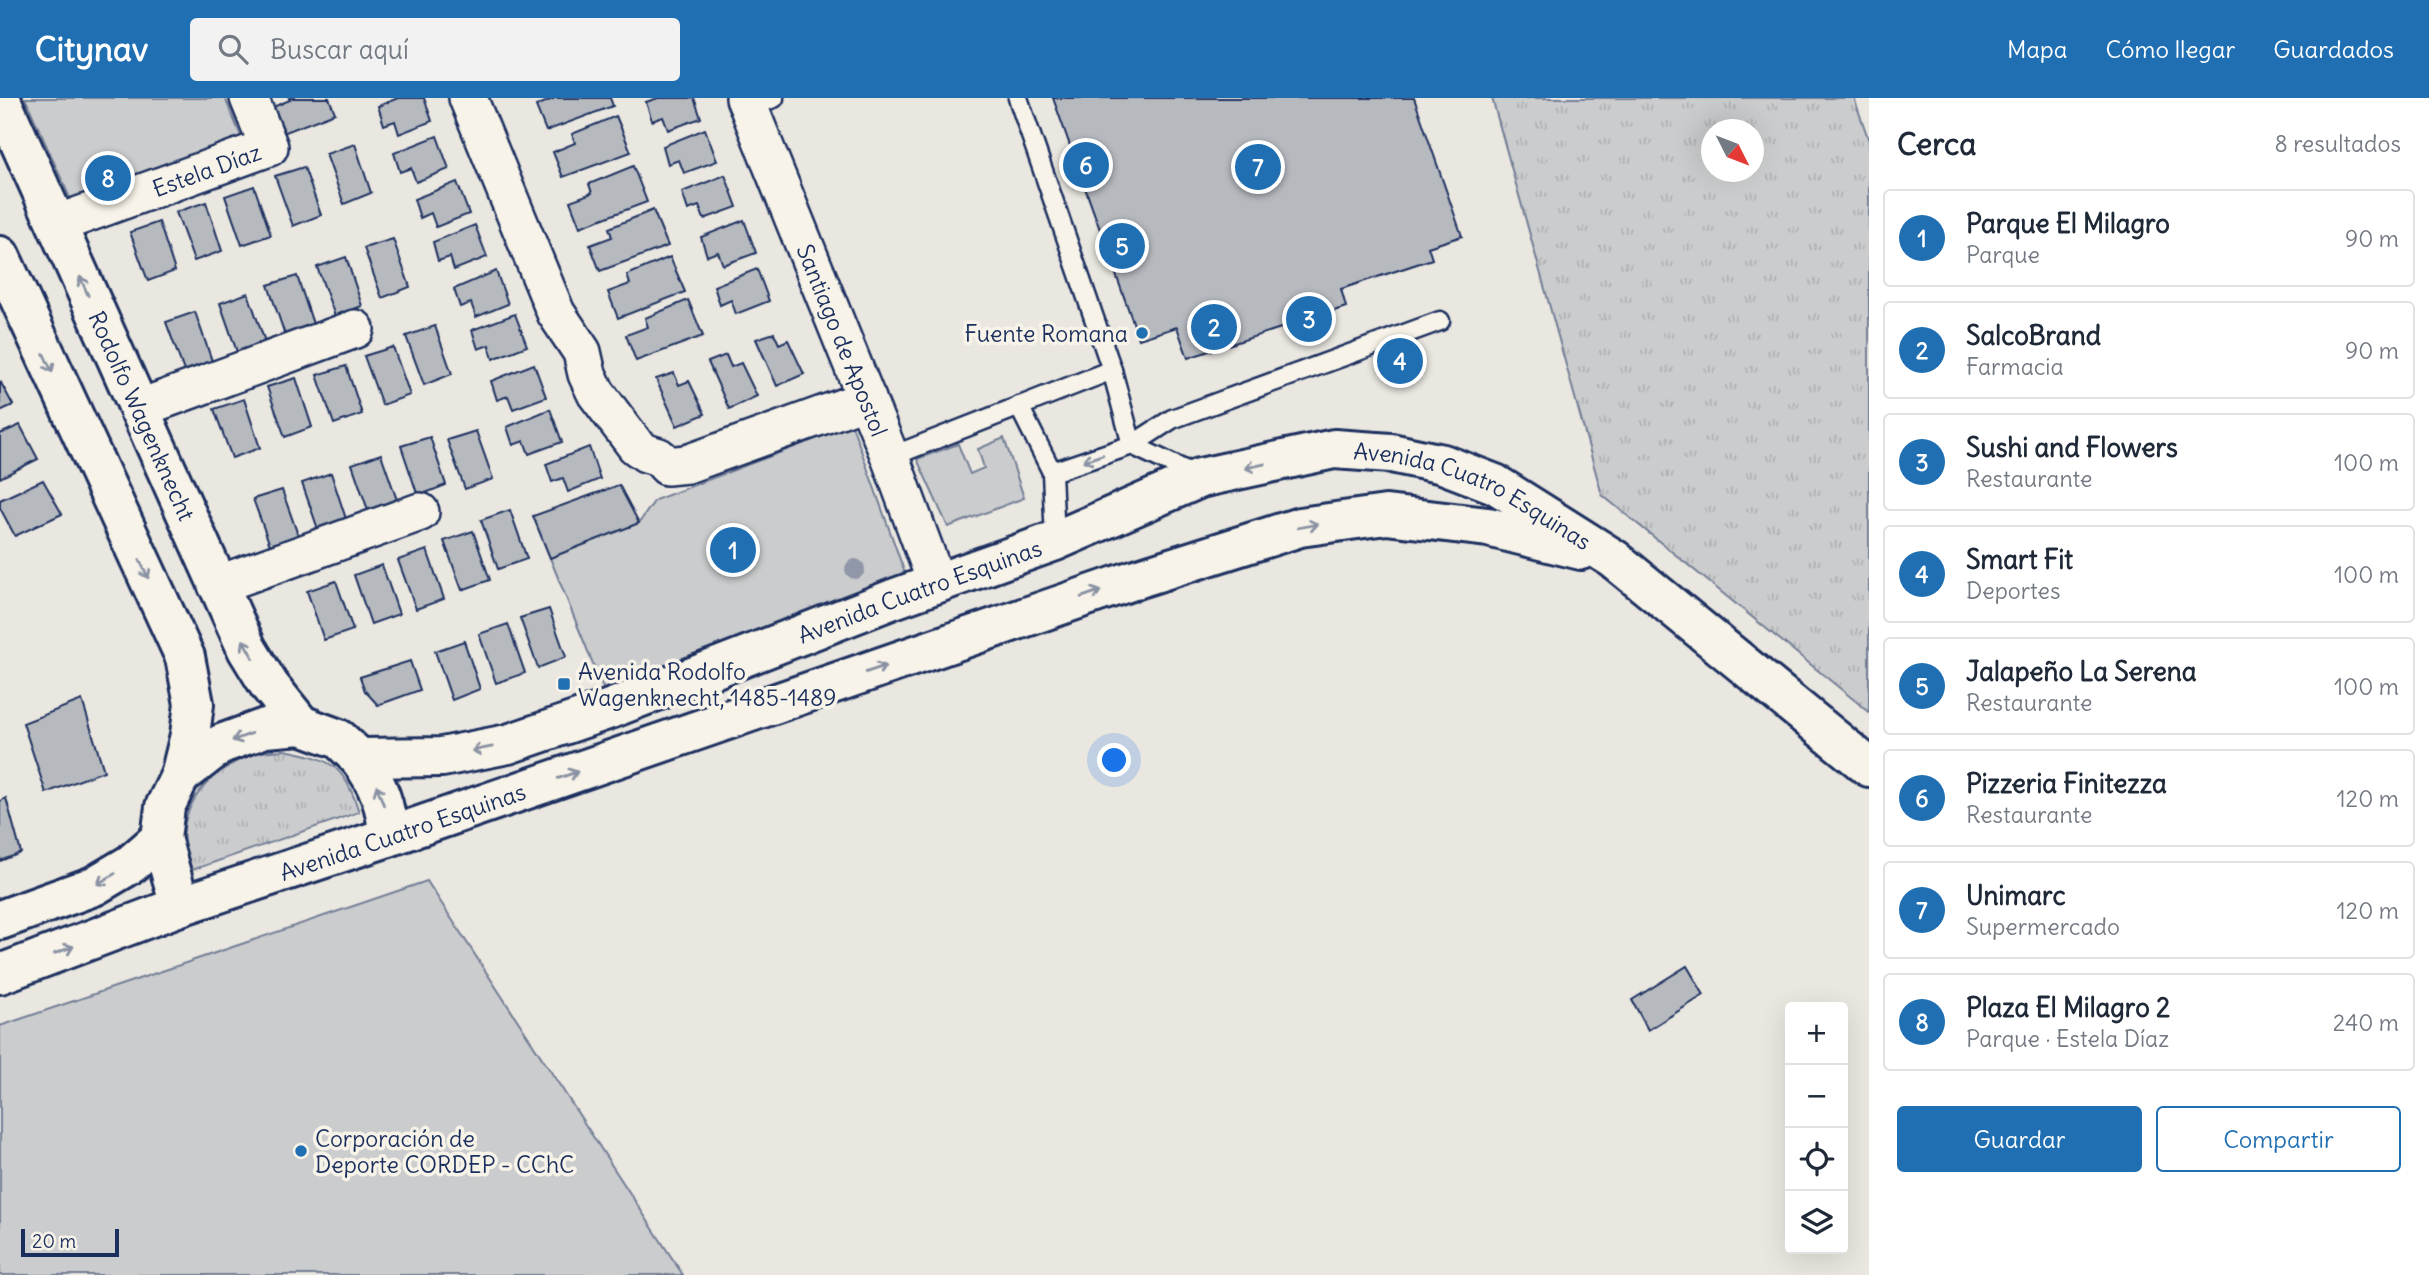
<!DOCTYPE html>
<html lang="es">
<head>
<meta charset="utf-8">
<style>
  :root { --surface:#fff; --page:#f2f2f3; --text:#1f2937; --muted:#747a83; --line:#e0e1e3; --accent:#1f6fb2 }
  body { margin:0; font-family:Delius,sans-serif; background:var(--page); color:var(--text) }
  .controls { position:absolute; right:21px; bottom:21px; display:grid; overflow:hidden; border-radius:7px; box-shadow:0 7px 28px #0002 }
  .controls button { width:63px; height:63px; display:grid; place-items:center; padding:0; border:0; border-bottom:2px solid var(--line); background:var(--surface); color:var(--text); font:35px sans-serif }
  .compass { position:absolute; left:1701px; top:21px; width:63px; height:63px; border-radius:50%; background:var(--surface); box-shadow:0 7px 28px #0002; rotate:132deg }
  .scale { position:absolute; left:21px; bottom:18px; width:98px; box-sizing:border-box; padding-left:7px; border:4px solid #1b2f5e; border-top:0; font-size:19px; line-height:24px; white-space:nowrap; color:#1b2f5e; -webkit-text-stroke:5px #f7f3e8; paint-order:stroke }
  .you { position:absolute; left:1115px; top:663px; width:24px; height:24px; margin:-18px; border:5px solid #fff; border-radius:50%; background:#1a73e8; box-shadow:0 0 0 10px #1a73e833 }
  .badge { display:grid; place-items:center; width:46px; height:46px; border-radius:50%; background:var(--accent); color:#fff; font-size:23px; font-weight:700 }
  .pin { position:absolute; translate:-50% -50%; border:4px solid #fff; box-shadow:0 2px 7px #0006 }
  .list { margin:0; padding:0; list-style:none }
  h2 { display:flex; justify-content:space-between; align-items:center; height:91px; margin:0; padding:0 28px; font-size:30px }
  h2 small { font-size:23px; font-weight:400; color:var(--muted) }
  .list li { display:grid; grid-template-columns:46px 1fr auto; gap:21px; align-items:center; box-sizing:border-box; height:98px; margin:0 14px 14px; padding:0 14px; border:2px solid var(--line); border-radius:7px }
  .list b { display:block; font-size:26px; white-space:nowrap }
  .list p { margin:0; font-size:23px; white-space:nowrap; color:var(--muted) }
  .list em { font-size:23px; font-style:normal; color:var(--muted) }
  .actions { display:flex; gap:14px; padding:21px 28px }
  .actions a { flex:1; padding:16px 0; border:2px solid var(--accent); border-radius:7px; text-align:center; font-size:24px; color:var(--accent) }
  .actions .main { background:var(--accent); color:#fff }
  .icon { flex:none; width:38px; height:38px; fill:none; stroke:currentColor; stroke-width:2; stroke-linecap:round; stroke-linejoin:round }
  .map { position:relative; flex:none; width:1869px; height:1177px; overflow:hidden }
  header { display:flex; align-items:center; gap:42px; box-sizing:border-box; height:98px; padding:0 35px; background:var(--accent); color:#fff }
  header strong { font-size:33px }
  nav { display:flex; gap:38px; margin-inline-start:auto; font-size:24px }
  .search { width:490px; height:63px; background:var(--page); display:flex; align-items:center; gap:18px; box-sizing:border-box; padding:0 24px; border-radius:7px; color:var(--muted); font-size:26px }
  main { display:flex }
  aside { flex:1; background:var(--surface) }
  .map>svg:first-child { display:block }
  .grass { fill:url(#grass-tufts); stroke:#737e96; stroke-width:2; fill-rule:evenodd }
  .green { fill:#cbcccd; stroke:#737e96; stroke-width:2 }
  .building { fill:#b6babf; stroke:#1b2f5e; stroke-width:2 }
  .lines { fill:none; stroke-linecap:round; stroke-linejoin:round }
  .lane-casing { stroke:#1b2f5e; stroke-width:23 }
  .street-casing { stroke:#1b2f5e; stroke-width:42 }
  .secondary-casing { stroke:#1b2f5e; stroke-width:44 }
  .lane { stroke:#f7f3e8; stroke-width:18 }
  .street { stroke:#f7f3e8; stroke-width:37 }
  .secondary { stroke:#f7f3e8; stroke-width:38 }
  .tree { fill:#9097a8 }
  .oneway { stroke:#8991a3 }
  .poi-dot { fill:#1f6fb2; stroke:#f7f3e8; stroke-width:2.5 }
  .labels { text-anchor:middle; dominant-baseline:central; stroke-width:7; stroke-linejoin:round; paint-order:stroke }
  .street-label { font-size:23px; fill:#1b2f5e; stroke:#f7f3e8 }
  .poi-label { font-size:23px; fill:#1b2f5e; stroke:#f7f3e8; text-anchor:start }
</style>
</head>
<body>
<header>
<strong>Citynav</strong>
<div class="search"><svg class="icon" aria-label="search" viewBox="0 0 24 24"><circle cx="10" cy="10" r="6"/><path d="M15 15l6 6"/></svg>Buscar aquí</div>
<nav><a>Mapa</a><a>Cómo llegar</a><a>Guardados</a></nav>
</header>
<main>
<div class="map">
<svg width="1869" height="1177" viewBox="0 0 1869 1177">
  <defs>
    <pattern id="grass-tufts" width="24" height="20" patternUnits="userSpaceOnUse" patternTransform="scale(1.75)"><rect width="24" height="20" fill="#cbcccd"/><path d="M3 7l-1-3M5 7V3M7 7l1-3M15 17l-1-3M17 17v-4M19 17l1-3" fill="none" stroke="#aeb0b2"/></pattern>
  </defs>
  <rect width="100%" height="100%" fill="#eae7e0"/>
  <filter id="ink" filterUnits="userSpaceOnUse"><feTurbulence type="fractalNoise" baseFrequency=".0143" numOctaves="2"/><feDisplacementMap in="SourceGraphic" scale="14" xChannelSelector="R" yChannelSelector="G"/><feConvolveMatrix kernelMatrix="1 2 1 2 8 2 1 2 1" color-interpolation-filters="sRGB"/></filter>
  <g filter="url(#ink)">
    <g class="grass">
      <path d="M1492 0H1854L1869 43V614L1602 397ZM1712 32H1754V74H1712Z"/>
      <path d="M284 652C332 661 344 667 359 714L192 772C166 718 205 672 257 655 266 653 276 653 284 652Z"/>
    </g>
    <g class="green">
      <polygon points="25,0 225,0 241,38 237,51 74,109"/>
      <polygon points="852,327 908,484 604,593 550,460 639,425 655,402"/>
      <polygon points="1004,340 1024,400 948,429 917,361 958,346 970,376 984,370 978,351"/>
      <polygon points="427,783 683,1177 0,1177 0,928"/>
    </g>
    <g class="building">
      <polygon points="289,0 329,0 335,15 278,37 268,11 290,2"/>
      <polygon points="398,0 424,0 432,23 399,36 395,23 384,27 378,8"/>
      <polygon points="555,0 610,0 613,8 546,33 536,8"/>
      <polygon points="658,0 694,0 701,20 668,32 663,19 652,23 646,4"/>
      <polygon points="1053,0 1414,0 1462,138 1428,149 1432,161 1341,191 1346,209 1188,260 1177,229 1139,241"/>
      <polygon points="616,18 631,54 563,79 553,54 575,45 572,36"/>
      <polygon points="705,31 717,63 684,75 679,62 668,66 663,48"/>
      <polygon points="437,38 449,71 416,84 411,70 400,74 394,55"/>
      <polygon points="355,46 371,95 344,106 326,56"/>
      <polygon points="633,68 647,104 580,129 570,103 592,95 589,86"/>
      <polygon points="304,69 321,117 293,128 275,78"/>
      <polygon points="725,77 737,109 704,121 699,108 688,112 682,94"/>
      <polygon points="457,84 469,116 436,129 431,115 420,120 414,101"/>
      <polygon points="254,88 271,137 242,147 225,98"/>
      <polygon points="206,104 222,153 194,163 176,114"/>
      <polygon points="653,112 668,148 600,173 590,147 612,139 609,130"/>
      <polygon points="744,122 756,155 723,167 718,154 707,158 701,139"/>
      <polygon points="159,124 175,173 148,183 130,134"/>
      <polygon points="475,127 487,159 454,172 450,159 438,163 433,144"/>
      <polygon points="393,141 410,189 382,200 364,150"/>
      <polygon points="346,159 362,208 335,218 317,169"/>
      <polygon points="670,159 685,194 618,220 608,194 630,186 627,177"/>
      <polygon points="757,171 769,203 736,216 731,202 720,207 714,188"/>
      <polygon points="496,173 508,206 476,219 471,205 460,209 454,191"/>
      <polygon points="297,178 313,226 285,237 268,187"/>
      <polygon points="248,195 265,244 237,254 220,205"/>
      <polygon points="688,202 703,238 636,263 626,237 648,229 645,220"/>
      <polygon points="195,214 212,263 184,273 166,224"/>
      <polygon points="515,216 527,248 493,261 489,247 478,251 472,232"/>
      <polygon points="435,228 452,276 424,287 406,238"/>
      <polygon points="774,235 779,246 788,242 804,276 777,288 756,241"/>
      <polygon points="393,249 410,297 382,307 364,258"/>
      <polygon points="726,257 731,269 741,265 757,298 729,311 708,264"/>
      <polygon points="534,266 546,299 513,311 508,298 497,302 491,283"/>
      <polygon points="346,268 362,316 334,326 317,277"/>
      <polygon points="674,275 679,287 689,283 705,316 677,328 656,281"/>
      <polygon points="296,280 312,329 285,339 267,289"/>
      <polygon points="0,283 13,307 0,313"/>
      <polygon points="244,301 260,350 232,360 214,311"/>
      <polygon points="550,311 562,344 529,356 524,343 513,347 507,329"/>
      <polygon points="20,327 38,361 0,380 0,336"/>
      <polygon points="476,333 493,381 465,391 447,342"/>
      <polygon points="430,339 446,387 418,398 401,348"/>
      <polygon points="589,349 600,381 568,394 563,380 552,384 546,366"/>
      <polygon points="381,356 398,405 369,415 352,366"/>
      <polygon points="331,375 347,424 319,434 302,385"/>
      <polygon points="43,382 62,416 15,438 0,410 0,402"/>
      <polygon points="619,387 639,425 550,460 533,418"/>
      <polygon points="282,392 299,440 271,450 253,401"/>
      <polygon points="510,412 527,461 498,471 481,422"/>
      <polygon points="473,433 490,482 462,492 444,443"/>
      <polygon points="427,452 444,501 416,511 398,462"/>
      <polygon points="382,467 399,516 371,526 354,477"/>
      <polygon points="336,483 353,532 324,542 307,493"/>
      <polygon points="549,511 566,559 538,570 520,520"/>
      <polygon points="508,526 525,575 496,585 479,536"/>
      <polygon points="464,543 480,591 452,602 435,553"/>
      <polygon points="410,563 420,592 378,607 365,593 360,579"/>
      <polygon points="82,602 104,673 46,695 23,625"/>
      <polygon points="6,700 21,755 0,763 0,703"/>
      <polygon points="1687,868 1704,897 1648,932 1632,902"/>
    </g>
    <g class="lines">
      <g class="lane-casing">
        <g id="lane">
          <polyline points="748,9 774,0"/>
          <polyline points="1112,272 1132,347 1172,321 1440,223"/>
          <polyline points="1019,308 1052,374"/>
          <polyline points="890,359 1112,272 1018,0"/>
          <polyline points="1055,443 1052,374 1132,347 1197,378"/>
        </g>
      </g>
      <g class="street-casing">
        <g id="street">
          <polyline points="468,0 556,215 582,254 587,276 596,295 636,348 646,355 659,359 667,368 687,366 867,301"/>
          <path id="s1" d="M745 0 890 359 937 486"/>
          <path id="s2" d="M57 126 269 49 249 0"/>
          <polyline points="138,311 355,231"/>
          <polyline points="217,487 420,414"/>
        </g>
      </g>
      <g class="secondary-casing">
        <g id="secondary">
          <path id="s3" d="M0 0 247 551 269 587 301 627"/>
          <polyline points="0,158 185,559 194,606 190,637 180,678"/>
          <path d="M359 660C378 685 387 709 388 739"/>
          <polyline points="161,740 180,808"/>
          <path id="s4" d="M0 822 94 788 131 766 161 740 165 709 180 678 221 646 265 630 301 627 339 641 359 660 442 659 508 646 610 611 893 501 1055 443 1200 380 1334 351 1391 355 1443 366 1495 386 1614 461 1869 669"/>
          <path id="s5" d="M0 876 180 808 388 739 1142 479 1300 429 1386 417 1488 429 1581 452"/>
        </g>
      </g>
      <use href="#lane" class="lane"/>
      <use href="#street" class="street"/>
      <use href="#secondary" class="secondary"/>
    </g>
    <circle class="tree" cx="855" cy="471" r="10"/>
    <defs><path id="oneway-shaft" d="M-6 0H5M1.5-3L5.5 0L1.5 3" fill="none" stroke-width="1.6" stroke-linecap="round" stroke-linejoin="round" transform="scale(1.75)"/></defs>
    <g class="oneway">
      <use href="#oneway-shaft" transform="translate(84 188) rotate(-114)"/>
      <use href="#oneway-shaft" transform="translate(48 265) rotate(65)"/>
      <use href="#oneway-shaft" transform="translate(1093 360) rotate(161)"/>
      <use href="#oneway-shaft" transform="translate(1255 368) rotate(168)"/>
      <use href="#oneway-shaft" transform="translate(1308 428) rotate(-10)"/>
      <use href="#oneway-shaft" transform="translate(144 471) rotate(65)"/>
      <use href="#oneway-shaft" transform="translate(1091 496) rotate(-19)"/>
      <use href="#oneway-shaft" transform="translate(248 551) rotate(-119)"/>
      <use href="#oneway-shaft" transform="translate(876 571) rotate(-19)"/>
      <use href="#oneway-shaft" transform="translate(242 639) rotate(160)"/>
      <use href="#oneway-shaft" transform="translate(482 651) rotate(169)"/>
      <use href="#oneway-shaft" transform="translate(568 677) rotate(-19)"/>
      <use href="#oneway-shaft" transform="translate(380 697) rotate(-110)"/>
      <use href="#oneway-shaft" transform="translate(106 781) rotate(149)"/>
      <use href="#oneway-shaft" transform="translate(64 852) rotate(-21)"/>
    </g>
  </g>
  <g class="poi-dot">
    <circle cx="1142" cy="235" r="7"/>
    <rect x="557" y="579" width="14" height="14" rx="3.5"/>
    <circle cx="301" cy="1053" r="7"/>
  </g>
  <g class="labels">
    <g class="street-label">
      <text stroke="none"><textPath href="#s2" startOffset="159">Estela Díaz</textPath></text>
      <text stroke="none"><textPath href="#s1" startOffset="261">Santiago de Apostol</textPath></text>
      <text stroke="none"><textPath href="#s3" startOffset="348">Rodolfo Wagenknecht</textPath></text>
      <text stroke="none"><textPath href="#s4" startOffset="1629">Avenida Cuatro Esquinas</textPath></text>
      <text stroke="none"><textPath href="#s4" startOffset="1041">Avenida Cuatro Esquinas</textPath></text>
      <text stroke="none"><textPath href="#s5" startOffset="427">Avenida Cuatro Esquinas</textPath></text>
    </g>
    <g class="poi-label">
      <text x="1128" y="235" text-anchor="end">Fuente Romana</text>
      <text x="578" y="573">Avenida Rodolfo<tspan x="578" dy="26">Wagenknecht, 1485-1489</tspan></text>
      <text x="315" y="1040">Corporación de<tspan x="315" dy="26">Deporte CORDEP - CChC</tspan></text>
    </g>
  </g>
</svg>
<div class="controls">
<button>+</button>
<button>−</button>
<button><svg class="icon" aria-label="locate" viewBox="0 0 24 24"><circle cx="12" cy="12" r="6"/><path d="M12 2v4M12 18v4M2 12h4M18 12h4"/></svg></button>
<button><svg class="icon" aria-label="layers" viewBox="0 0 24 24"><path d="M12 4l9 5-9 5-9-5zM3 14l9 5 9-5"/></svg></button>
</div>
<svg class="compass" viewBox="-18 -18 36 36"><path d="M0-13l5 13h-10z" fill="#e53935"/><path d="M0 13l5-13h-10z" fill="#747a83"/></svg>
<div class="scale">20 m</div>
<div class="you"></div>
<div class="pin badge" style="left:733px;top:452px">1</div>
<div class="pin badge" style="left:1214px;top:229px">2</div>
<div class="pin badge" style="left:1309px;top:221px">3</div>
<div class="pin badge" style="left:1400px;top:263px">4</div>
<div class="pin badge" style="left:1122px;top:148px">5</div>
<div class="pin badge" style="left:1086px;top:67px">6</div>
<div class="pin badge" style="left:1258px;top:69px">7</div>
<div class="pin badge" style="left:108px;top:80px">8</div>
</div>
<aside>
<h2>Cerca<small>8 resultados</small></h2>
<ul class="list">
<li><span class="badge">1</span><div><b>Parque El Milagro</b><p>Parque</p></div><em>90 m</em></li>
<li><span class="badge">2</span><div><b>SalcoBrand</b><p>Farmacia</p></div><em>90 m</em></li>
<li><span class="badge">3</span><div><b>Sushi and Flowers</b><p>Restaurante</p></div><em>100 m</em></li>
<li><span class="badge">4</span><div><b>Smart Fit</b><p>Deportes</p></div><em>100 m</em></li>
<li><span class="badge">5</span><div><b>Jalapeño La Serena</b><p>Restaurante</p></div><em>100 m</em></li>
<li><span class="badge">6</span><div><b>Pizzeria Finitezza</b><p>Restaurante</p></div><em>120 m</em></li>
<li><span class="badge">7</span><div><b>Unimarc</b><p>Supermercado</p></div><em>120 m</em></li>
<li><span class="badge">8</span><div><b>Plaza El Milagro 2</b><p>Parque · Estela Díaz</p></div><em>240 m</em></li>
</ul>
<div class="actions"><a class="main">Guardar</a><a>Compartir</a></div>
</aside>
</main>
</body>
</html>
